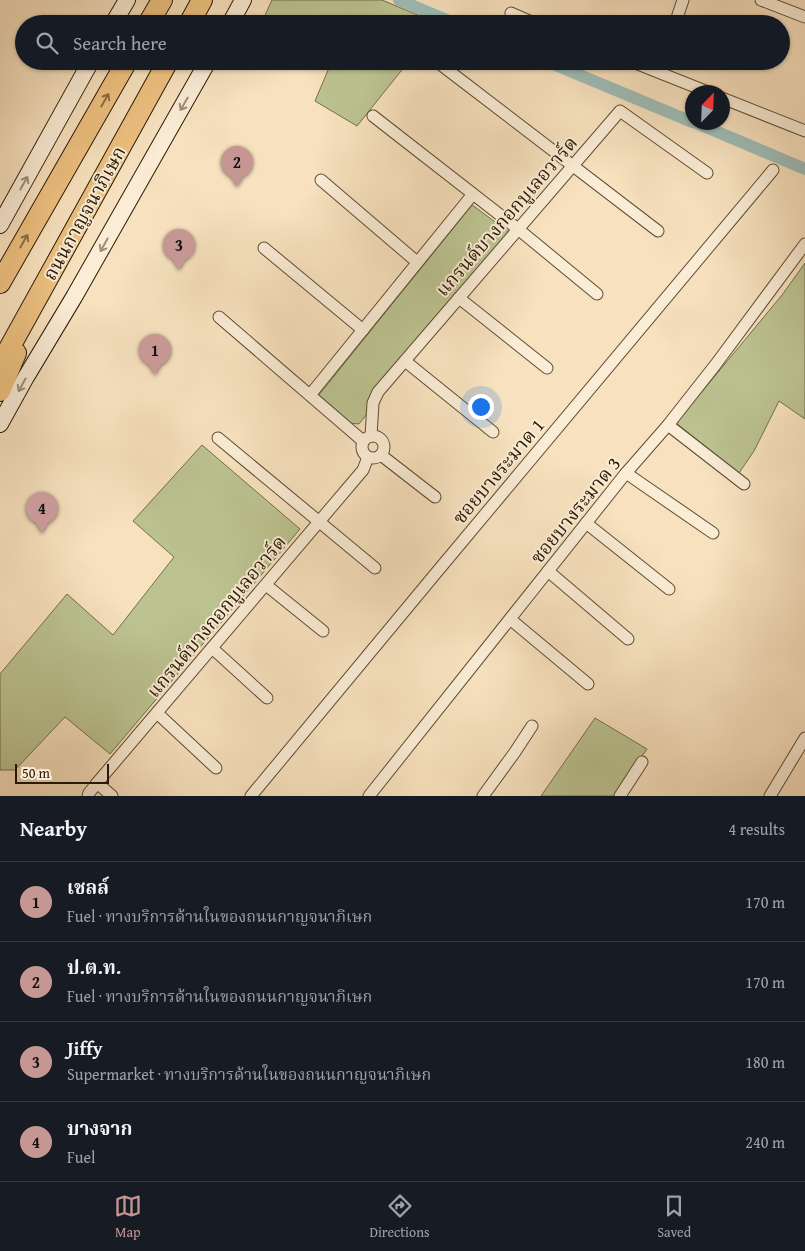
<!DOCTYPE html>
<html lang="en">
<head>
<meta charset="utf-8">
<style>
  :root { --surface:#171b24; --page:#20242c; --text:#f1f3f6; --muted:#9ea1a6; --line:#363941; --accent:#c59692 }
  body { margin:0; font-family:"Gentium Book Plus","Noto Serif Thai",serif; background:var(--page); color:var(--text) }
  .compass { position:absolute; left:685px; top:85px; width:45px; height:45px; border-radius:50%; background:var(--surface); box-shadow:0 1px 4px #0004; rotate:23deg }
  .scale { position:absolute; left:15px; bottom:12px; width:94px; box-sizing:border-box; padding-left:5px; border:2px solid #2b1a05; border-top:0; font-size:14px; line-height:18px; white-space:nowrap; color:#2b1a05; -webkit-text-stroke:4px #faecd5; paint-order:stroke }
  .you { position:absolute; left:480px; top:406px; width:18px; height:18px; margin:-12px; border:4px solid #fff; border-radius:50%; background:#1a73e8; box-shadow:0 0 0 8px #1a73e833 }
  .badge { display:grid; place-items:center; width:32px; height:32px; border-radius:50%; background:var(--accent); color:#111; font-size:16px; font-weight:700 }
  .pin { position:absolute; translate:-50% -41px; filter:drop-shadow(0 1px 2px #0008) }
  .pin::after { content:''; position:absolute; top:26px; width:18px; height:15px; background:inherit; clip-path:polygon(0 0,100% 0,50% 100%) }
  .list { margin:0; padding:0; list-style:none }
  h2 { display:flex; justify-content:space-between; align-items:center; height:65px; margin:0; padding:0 20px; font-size:21px }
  h2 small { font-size:16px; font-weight:400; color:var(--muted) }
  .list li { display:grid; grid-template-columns:32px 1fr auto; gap:15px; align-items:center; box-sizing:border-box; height:80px; padding:0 20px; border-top:1px solid var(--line) }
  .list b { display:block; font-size:19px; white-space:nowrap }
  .list p { margin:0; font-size:16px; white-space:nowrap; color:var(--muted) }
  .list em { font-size:16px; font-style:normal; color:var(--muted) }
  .icon { flex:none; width:28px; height:28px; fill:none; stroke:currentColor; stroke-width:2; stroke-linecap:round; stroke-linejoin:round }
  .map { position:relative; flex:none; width:805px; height:796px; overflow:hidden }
  .search { position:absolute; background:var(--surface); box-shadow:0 1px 4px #0004; left:15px; right:15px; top:15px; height:55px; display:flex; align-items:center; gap:12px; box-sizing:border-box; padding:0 18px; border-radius:28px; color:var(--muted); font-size:19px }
  .sheet { height:385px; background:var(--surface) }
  nav { display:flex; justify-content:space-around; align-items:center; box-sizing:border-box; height:70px; border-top:1px solid var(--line); background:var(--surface); font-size:14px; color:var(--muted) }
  nav a { display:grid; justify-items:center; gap:2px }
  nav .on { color:var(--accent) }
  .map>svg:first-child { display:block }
  .green { fill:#bcc391; stroke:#746e4b }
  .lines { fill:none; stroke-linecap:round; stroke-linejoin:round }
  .canal { stroke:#9ebcb7; stroke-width:12 }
  .street-casing { stroke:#5e4c33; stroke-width:13 }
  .secondary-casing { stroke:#2b1a05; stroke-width:18 }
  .highway-casing { stroke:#2b1a05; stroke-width:22 }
  .street { stroke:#faecd5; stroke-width:11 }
  .secondary { stroke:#faecd5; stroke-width:16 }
  .highway { stroke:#ecc07f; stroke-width:20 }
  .oneway { stroke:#8c6d42 }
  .oneway2 { stroke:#9d8e77 }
  .labels { text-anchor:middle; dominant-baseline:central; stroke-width:4; stroke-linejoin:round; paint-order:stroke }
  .street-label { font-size:19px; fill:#2b1a05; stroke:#faecd5 }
</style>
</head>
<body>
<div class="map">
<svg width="805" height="796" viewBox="0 0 805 796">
  <rect width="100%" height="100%" fill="#f7e1be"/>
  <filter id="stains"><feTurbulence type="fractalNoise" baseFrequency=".004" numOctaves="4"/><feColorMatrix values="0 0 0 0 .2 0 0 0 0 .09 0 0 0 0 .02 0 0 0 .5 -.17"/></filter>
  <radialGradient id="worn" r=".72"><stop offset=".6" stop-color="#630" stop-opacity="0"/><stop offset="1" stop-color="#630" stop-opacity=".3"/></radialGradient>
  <g class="green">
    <polygon points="272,0 382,0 439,24 261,24"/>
    <polygon points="316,61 409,61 357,126 315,101 329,68"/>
    <polygon points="472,205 509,232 359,424 349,423 318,396"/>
    <polygon points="805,263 805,419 779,401 754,451 739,473 676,423 782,295"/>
    <polygon points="202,445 300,529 110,754 65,717 15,770 0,770 0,674 67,594 113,635 174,557 133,521"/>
    <polygon points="595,718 647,749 615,796 541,796"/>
  </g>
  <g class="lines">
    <g class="canal">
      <polyline points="399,0 456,24"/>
      <polyline points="546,61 692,122"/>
      <polyline points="694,122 805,169"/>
    </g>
    <g class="street-casing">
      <g id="street">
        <polyline points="761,0 805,17"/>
        <polyline points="511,13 536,24"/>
        <polyline points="675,24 683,0"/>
        <polyline points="436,61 658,231"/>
        <polyline points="630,61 708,92"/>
        <polyline points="722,98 805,131"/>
        <polyline points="373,116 518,229 597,294"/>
        <polyline points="321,180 417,262"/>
        <polyline points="264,248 363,330"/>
        <polyline points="459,298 547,368"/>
        <polyline points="219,317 363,441"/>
        <polyline points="405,361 493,432"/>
        <polyline points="310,395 473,194"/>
        <polyline points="668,425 744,484"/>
        <circle cx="373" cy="447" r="11"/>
        <polyline points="371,436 373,403 378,392 620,111 707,173"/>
        <polyline points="218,438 375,568"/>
        <polyline points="381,455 435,497"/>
        <polyline points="626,473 713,533"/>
        <polyline points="586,523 669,589"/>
        <polyline points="548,571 628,639"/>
        <polyline points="266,585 323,631"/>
        <polyline points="510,619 588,684"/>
        <polyline points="212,648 267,698"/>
        <polyline points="157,713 216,768"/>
        <polyline points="97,783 112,796"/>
        <polyline points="88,796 89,793 97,783 363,470 368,457"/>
        <polyline points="251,796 436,573 773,170"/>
        <polyline points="369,796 626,473 668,425 716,364 805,244"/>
        <polyline points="483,796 515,752 532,726"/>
        <polyline points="620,796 642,762"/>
        <polyline points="770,796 805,738"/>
      </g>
    </g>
    <g class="secondary-casing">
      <g id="secondary">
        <polyline points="113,24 127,0"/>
        <polyline points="230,24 243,0"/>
        <polyline points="0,225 91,61"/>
        <polyline points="0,424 26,377 74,297 208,61"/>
      </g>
    </g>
    <g class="highway-casing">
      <g id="highway">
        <polyline points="148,24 162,0"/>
        <polyline points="189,24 202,0"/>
        <polyline points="0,283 127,61"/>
        <polyline points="0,365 168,61"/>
        <polyline points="0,391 16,353"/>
      </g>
    </g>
    <use href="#street" class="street"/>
    <use href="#secondary" class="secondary"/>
    <use href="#highway" class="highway"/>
  </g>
  <defs><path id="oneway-shaft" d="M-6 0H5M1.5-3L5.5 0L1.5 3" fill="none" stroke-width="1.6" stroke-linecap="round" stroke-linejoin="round" transform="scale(1.25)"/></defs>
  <g class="oneway">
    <use href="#oneway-shaft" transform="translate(105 100) rotate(-60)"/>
    <use href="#oneway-shaft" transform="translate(24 241) rotate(-60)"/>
  </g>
  <g class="oneway2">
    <use href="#oneway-shaft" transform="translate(184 104) rotate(120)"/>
    <use href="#oneway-shaft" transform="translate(24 183) rotate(-61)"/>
    <use href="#oneway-shaft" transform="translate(104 245) rotate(119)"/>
    <use href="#oneway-shaft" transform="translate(22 385) rotate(119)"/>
  </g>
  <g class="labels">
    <g class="street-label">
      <text transform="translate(84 213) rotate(-61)">ถนนกาญจนาภิเษก</text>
      <text transform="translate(506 216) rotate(-49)">แกรนด์บางกอกบูเลอวาร์ด</text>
      <text transform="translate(498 471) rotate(-50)">ซอยบางระมาด 1</text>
      <text transform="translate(575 510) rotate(-51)">ซอยบางระมาด 3</text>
      <text transform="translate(216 616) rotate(-50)">แกรนด์บางกอกบูเลอวาร์ด</text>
    </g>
  </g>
  <rect width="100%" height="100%" filter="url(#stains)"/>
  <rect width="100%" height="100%" fill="url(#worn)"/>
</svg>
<svg class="compass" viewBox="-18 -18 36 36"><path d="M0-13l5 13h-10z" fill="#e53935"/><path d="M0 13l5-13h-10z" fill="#9ea1a6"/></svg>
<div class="scale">50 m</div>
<div class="you"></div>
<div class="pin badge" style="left:155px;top:375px">1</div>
<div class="pin badge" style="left:237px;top:187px">2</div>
<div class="pin badge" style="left:179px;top:270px">3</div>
<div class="pin badge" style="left:42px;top:533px">4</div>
<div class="search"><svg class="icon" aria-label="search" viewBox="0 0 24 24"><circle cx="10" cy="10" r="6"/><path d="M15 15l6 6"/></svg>Search here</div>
</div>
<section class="sheet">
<h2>Nearby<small>4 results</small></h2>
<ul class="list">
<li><span class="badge">1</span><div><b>เชลล์</b><p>Fuel · ทางบริการด้านในของถนนกาญจนาภิเษก</p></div><em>170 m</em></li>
<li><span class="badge">2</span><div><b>ป.ต.ท.</b><p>Fuel · ทางบริการด้านในของถนนกาญจนาภิเษก</p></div><em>170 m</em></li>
<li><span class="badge">3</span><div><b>Jiffy</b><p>Supermarket · ทางบริการด้านในของถนนกาญจนาภิเษก</p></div><em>180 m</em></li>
<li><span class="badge">4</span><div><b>บางจาก</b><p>Fuel</p></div><em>240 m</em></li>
</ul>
</section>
<nav>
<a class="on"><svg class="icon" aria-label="map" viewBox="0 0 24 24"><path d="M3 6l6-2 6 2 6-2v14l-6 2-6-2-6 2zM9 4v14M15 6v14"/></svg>Map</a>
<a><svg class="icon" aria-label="directions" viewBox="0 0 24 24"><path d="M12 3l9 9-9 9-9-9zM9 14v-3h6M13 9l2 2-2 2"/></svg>Directions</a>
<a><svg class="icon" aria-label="saved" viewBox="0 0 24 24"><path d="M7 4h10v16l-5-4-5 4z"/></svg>Saved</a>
</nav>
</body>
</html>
